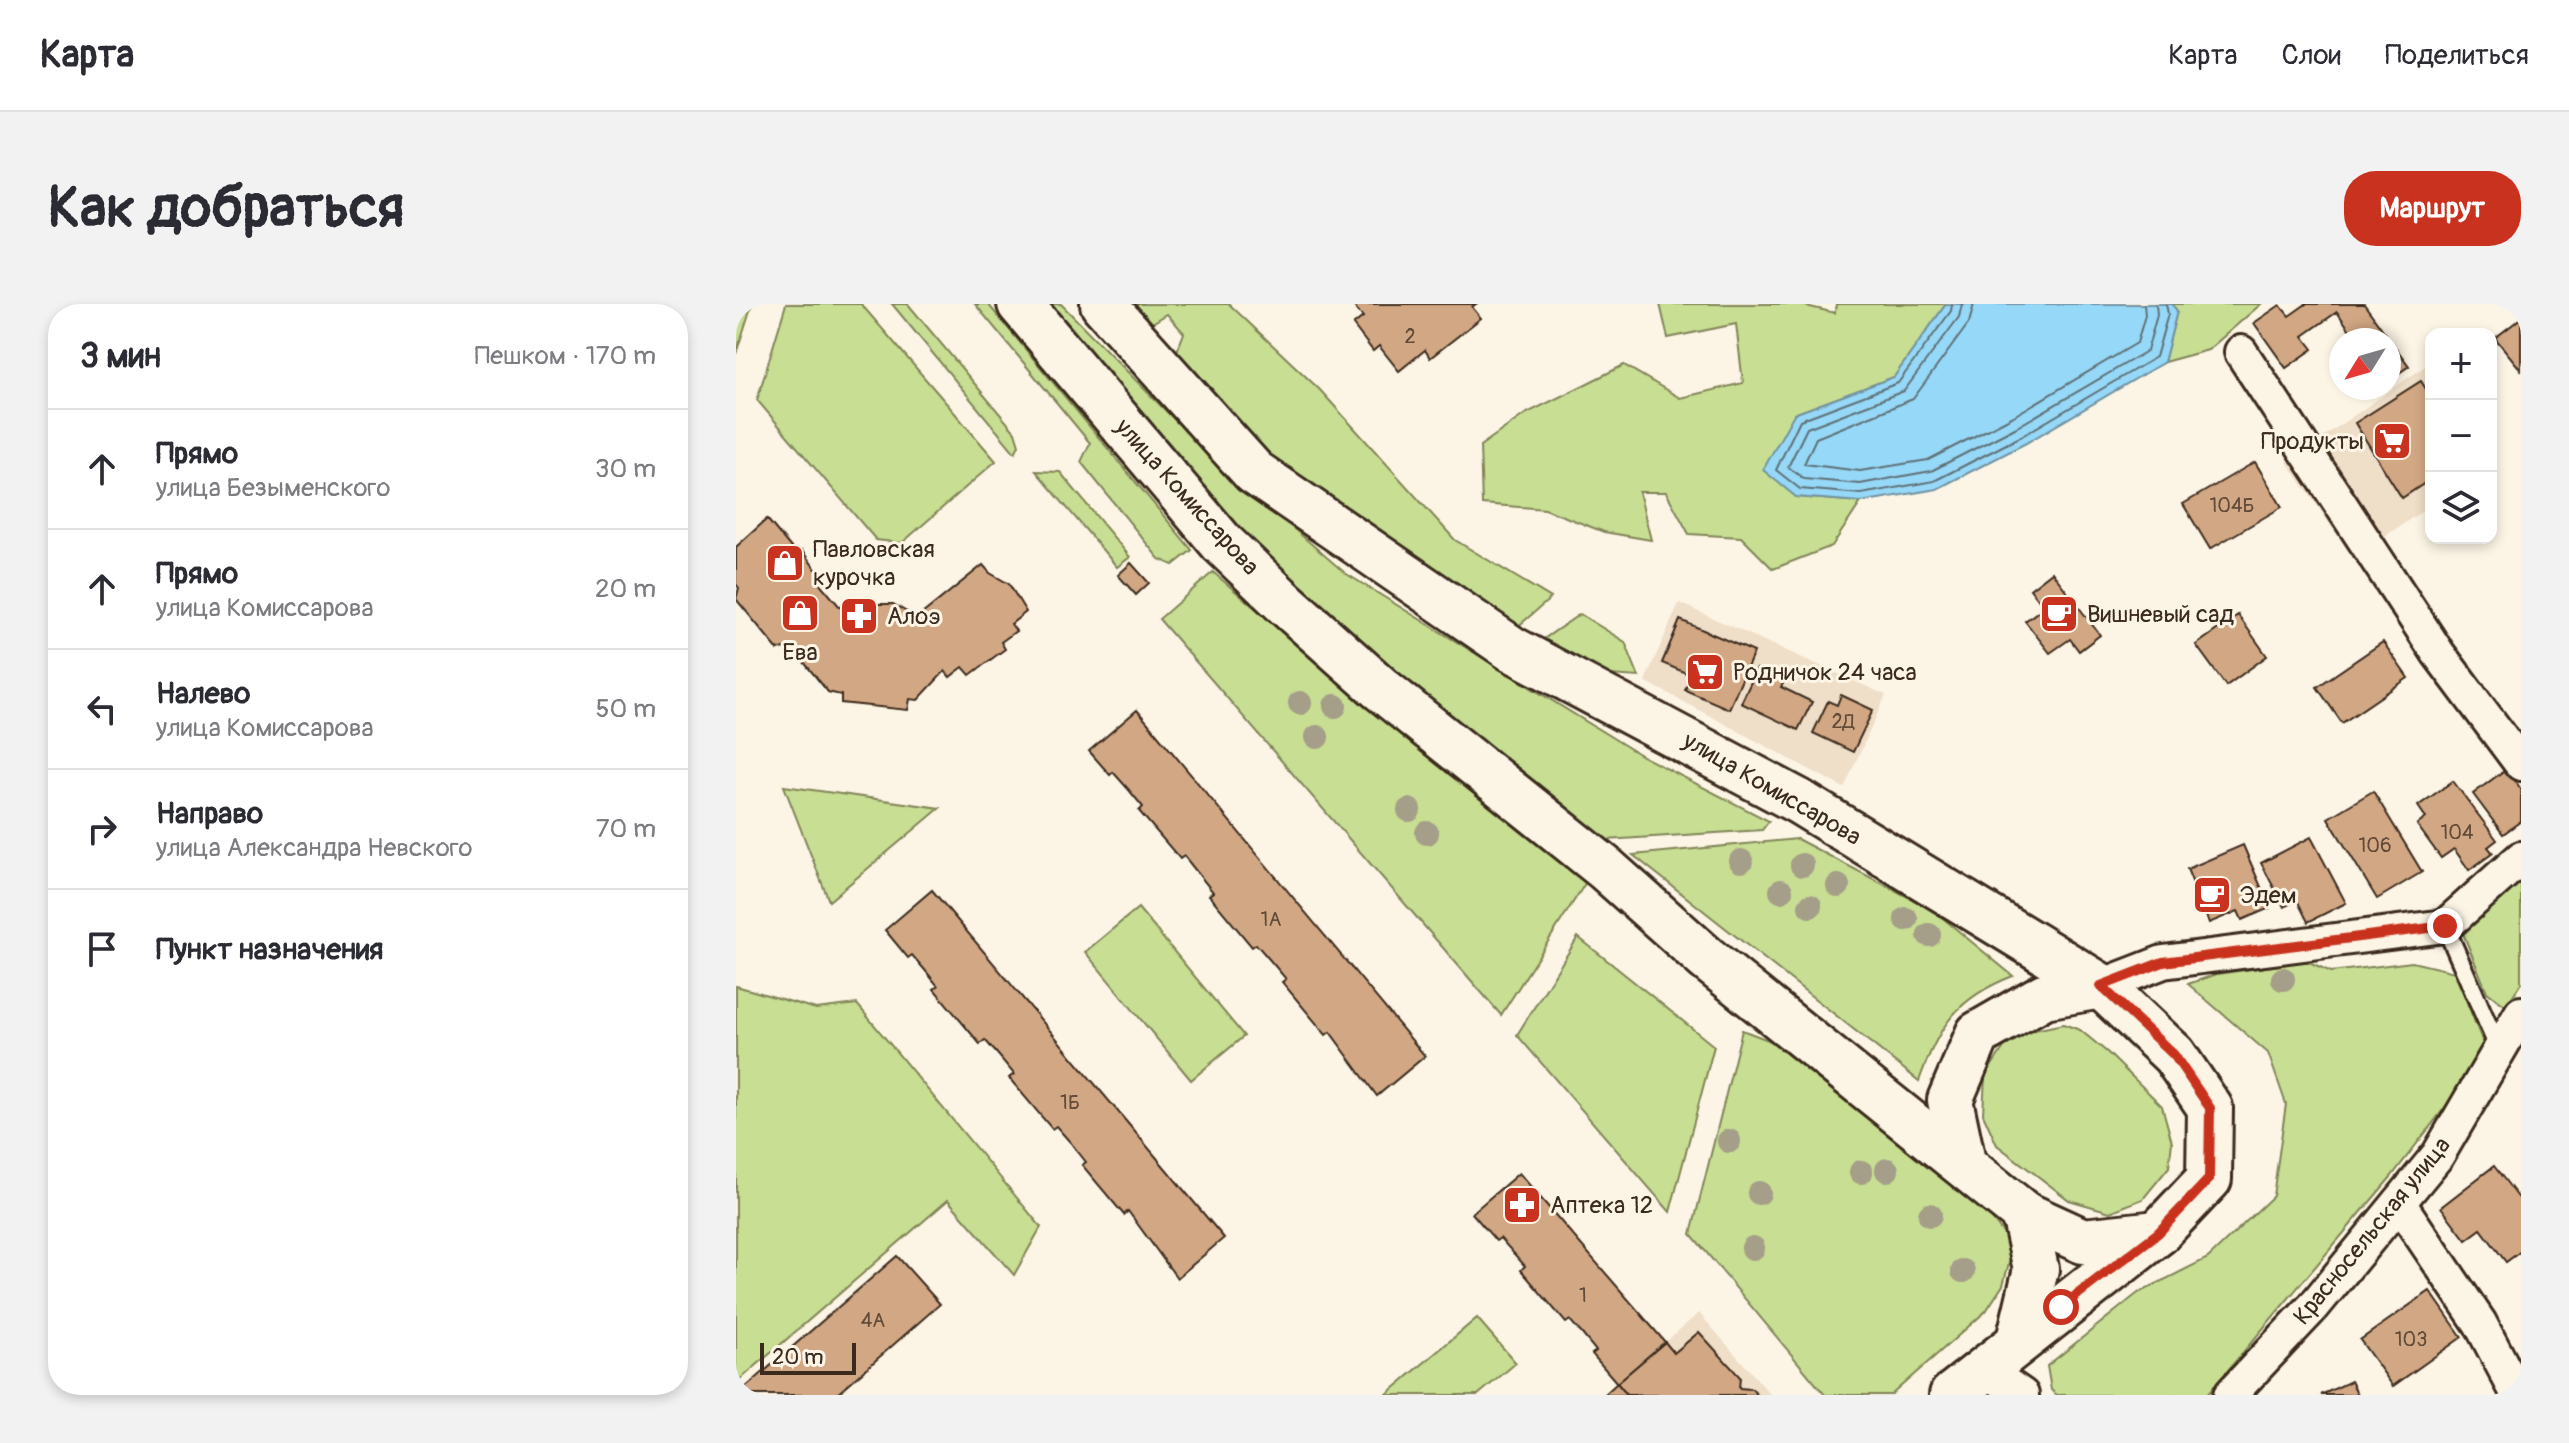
<!DOCTYPE html>
<html lang="ru">
<head>
<meta charset="utf-8">
<style>
  :root { --surface:#fff; --page:#f2f2f3; --text:#2b2b33; --muted:#7c7c81; --line:#e1e1e2; --accent:#c8321e }
  body { margin:0; font-family:Pangolin,sans-serif; background:var(--page); color:var(--text) }
  .controls { position:absolute; right:24px; top:24px; display:grid; overflow:hidden; border-radius:16px; box-shadow:0 4px 12px #0003 }
  .controls button { width:72px; height:72px; display:grid; place-items:center; padding:0; border:0; border-bottom:2px solid var(--line); background:var(--surface); color:var(--text); font:40px sans-serif }
  .compass { position:absolute; left:1593px; top:24px; width:72px; height:72px; border-radius:50%; background:var(--surface); box-shadow:0 4px 12px #0003; rotate:233deg }
  .scale { position:absolute; left:24px; bottom:20px; width:96px; box-sizing:border-box; padding-left:8px; border:4px solid #3b2a1e; border-top:0; font-size:22px; line-height:28px; white-space:nowrap; color:#3b2a1e; -webkit-text-stroke:6px #fcf5e5; paint-order:stroke }
  .stop { position:absolute; width:24px; height:24px; margin:-18px; border:6px solid #c8321e; border-radius:50%; background:#fff }
  .stop.end { background:#c8321e; border-color:#fff; box-shadow:0 2px 8px #0008 }
  .list { margin:0; padding:0; list-style:none }
  h2 { display:flex; justify-content:space-between; align-items:center; height:104px; margin:0; padding:0 32px; font-size:34px }
  h2 small { font-size:26px; font-weight:400; color:var(--muted) }
  .list li { display:grid; grid-template-columns:52px 1fr auto; gap:24px; align-items:center; box-sizing:border-box; height:120px; padding:0 32px; border-top:2px solid var(--line) }
  .list b { display:block; font-size:30px; white-space:nowrap }
  .list p { margin:0; font-size:26px; white-space:nowrap; color:var(--muted) }
  .list em { font-size:26px; font-style:normal; color:var(--muted) }
  .icon { flex:none; width:44px; height:44px; fill:none; stroke:currentColor; stroke-width:2; stroke-linecap:round; stroke-linejoin:round }
  .map { position:relative; flex:none; width:1785px; height:1091px; overflow:hidden; border-radius:32px }
  header { display:flex; align-items:center; gap:48px; box-sizing:border-box; height:112px; padding:0 40px; background:var(--surface); border-bottom:2px solid var(--line) }
  header strong { font-size:38px }
  nav { display:flex; gap:44px; margin-inline-start:auto; font-size:28px }
  .intro { display:flex; align-items:center; justify-content:space-between; box-sizing:border-box; height:192px; padding:0 48px }
  h1 { margin:0; font-size:56px }
  .button { padding:20px 36px; border-radius:32px; background:var(--accent); color:#fff; font-size:28px; font-weight:700 }
  main { display:flex; gap:48px; padding:0 48px }
  aside { flex:1; background:var(--surface); border-radius:32px; box-shadow:0 4px 12px #0003 }
  .map>svg:first-child { display:block }
  .built { fill:#efdec8 }
  .green { fill:#c7de93; stroke:#818458; stroke-width:2 }
  .water { fill:#96d8f8; stroke:#7292a1; stroke-width:2 }
  .lines { fill:none; stroke-linecap:round; stroke-linejoin:round }
  .shore { stroke:#5f7075; stroke-width:2 }
  .building { fill:#d2a884; stroke:#3b2a1e; stroke-width:2 }
  .service-casing { stroke:#3b2a1e; stroke-width:22 }
  .minor-casing { stroke:#3b2a1e; stroke-width:38 }
  .secondary-casing { stroke:#3b2a1e; stroke-width:50 }
  .service { stroke:#fcf5e5; stroke-width:16 }
  .minor { stroke:#fcf5e5; stroke-width:32 }
  .secondary { stroke:#fcf5e5; stroke-width:44 }
  .tree { fill:#a59e88 }
  .route { stroke:#c8321e; stroke-width:10 }
  .labels { text-anchor:middle; dominant-baseline:central; stroke-width:6; stroke-linejoin:round; paint-order:stroke }
  .number-label { font-size:20px; fill:#614a38 }
  .poi-label { font-size:24px; fill:#3b2a1e; stroke:#fcf5e5; text-anchor:start }
  .street-label { font-size:24px; fill:#3b2a1e; stroke:#fcf5e5 }
</style>
</head>
<body>
<header>
<strong>Карта</strong>
<nav><a>Карта</a><a>Слои</a><a>Поделиться</a></nav>
</header>
<div class="intro"><h1>Как добраться</h1><a class="button">Маршрут</a></div>
<main>
<aside>
<h2>3 мин<small>Пешком · 170 m</small></h2>
<ul class="list">
<li><svg class="icon" aria-label="ahead" viewBox="0 0 24 24"><path d="M12 20V5M6 11l6-6 6 6"/></svg><div><b>Прямо</b><p>улица Безыменского</p></div><em>30 m</em></li>
<li><svg class="icon" aria-label="ahead" viewBox="0 0 24 24"><path d="M12 20V5M6 11l6-6 6 6"/></svg><div><b>Прямо</b><p>улица Комиссарова</p></div><em>20 m</em></li>
<li><svg class="icon" aria-label="left" viewBox="0 0 24 24"><path d="M17 20v-9H6M10 6l-5 5 5 5"/></svg><div><b>Налево</b><p>улица Комиссарова</p></div><em>50 m</em></li>
<li><svg class="icon" aria-label="right" viewBox="0 0 24 24"><path d="M7 20v-9h11M14 6l5 5-5 5"/></svg><div><b>Направо</b><p>улица Александра Невского</p></div><em>70 m</em></li>
<li><svg class="icon" aria-label="arrive" viewBox="0 0 24 24"><path d="M6 21V4h12l-3 4 3 4H6"/></svg><div><b>Пункт назначения</b></div></li>
</ul>
</aside>
<div class="map">
<svg width="1785" height="1091" viewBox="0 0 1785 1091">
  <rect width="100%" height="100%" fill="#fcf5e5"/>
  <filter id="ink" filterUnits="userSpaceOnUse"><feTurbulence type="fractalNoise" baseFrequency=".0125" numOctaves="2"/><feDisplacementMap in="SourceGraphic" scale="16" xChannelSelector="R" yChannelSelector="G"/><feConvolveMatrix kernelMatrix="1 2 1 2 8 2 1 2 1" color-interpolation-filters="sRGB"/></filter>
  <g filter="url(#ink)">
    <g class="built">
      <polygon points="1695,58 1695,201 1617,254 1551,158"/>
      <polygon points="943,299 1150,391 1108,484 909,377"/>
      <polygon points="963,1009 1035,1091 891,1091 881,1079"/>
    </g>
    <g class="green">
      <polygon points="0,0 16,0 0,50"/>
      <polygon points="50,0 125,0 260,157 166,239 140,236 21,96"/>
      <polygon points="156,0 172,0 279,128 283,141 279,149"/>
      <polygon points="239,0 252,0 456,246 437,261 423,255 345,158 354,139"/>
      <polygon points="306,0 325,0 477,155 609,269 906,452 1033,517 1026,526 870,536 655,369 496,220"/>
      <polygon points="385,0 493,0 584,86 719,236 815,294 779,325 558,180 438,55 448,29 431,10 408,24"/>
      <polygon points="924,0 1062,0 1099,9 1100,0 1210,0 1158,73 1058,110 1060,193 1125,198 1096,242 1037,265 1005,233 953,230 930,188 903,188 915,236 868,228 809,205 746,200 744,142 789,110 888,61 944,94 1007,79 1000,20 932,34"/>
      <polygon points="1436,0 1525,0 1472,46 1428,58 1441,7"/>
      <polygon points="300,167 324,168 394,253 381,263"/>
      <polygon points="477,268 692,453 850,578 765,711 423,315"/>
      <polygon points="844,310 889,338 903,373 858,370 802,339"/>
      <polygon points="48,482 204,504 93,597"/>
      <path d="M1061 535 1197 606 1277 672C1220 694 1203 722 1183 777L897 551Z"/>
      <polygon points="1785,570 1785,679 1770,702 1751,688 1724,622"/>
      <polygon points="402,604 508,732 455,776 349,648"/>
      <polygon points="842,633 978,742 934,908 781,731"/>
      <polygon points="1571,657 1595,668 1676,658 1719,668 1751,749 1655,873 1471,1091 1321,1091 1315,1086 1311,1062 1402,989 1472,954 1537,892 1550,800 1532,749 1452,680 1481,670"/>
      <polygon points="0,682 80,705 121,700 305,923 278,971 212,896 0,1079"/>
      <polygon points="1327,720 1344,726 1372,749 1426,802 1436,838 1433,863 1407,895 1374,908 1333,896 1261,841 1247,810 1249,772 1270,740 1294,727"/>
      <polygon points="1006,726 1056,745 1241,895 1269,932 1274,955 1267,981 1250,1007 1155,1091 1089,1091 955,930"/>
      <polygon points="741,1014 780,1059 742,1091 650,1091"/>
    </g>
    <polygon class="water" points="1210,0 1436,0 1441,7 1428,58 1290,139 1201,185 1125,198 1060,193 1027,166 1058,110 1158,73"/>
    <g class="lines">
      <g class="shore">
        <polyline points="1216,0 1215,7 1162,79 1064,116 1040,166 1064,185 1125,190 1198,177 1286,132 1420,53 1432,10 1430,0"/>
        <polyline points="1226,0 1223,13 1168,87 1071,124 1052,163 1068,175 1124,180 1195,167 1281,123 1411,47 1421,11 1420,0"/>
        <polyline points="1238,0 1233,19 1177,95 1080,134 1068,160 1124,167 1192,156 1276,113 1401,39 1409,11 1408,0"/>
      </g>
    </g>
    <g class="building">
      <polygon points="616,0 740,0 736,3 745,14 694,54 689,46 663,67 643,42 637,47 617,21 627,13"/>
      <polygon points="1570,0 1628,0 1673,62 1653,76 1653,36 1621,36 1601,8 1567,32 1577,45 1550,64 1518,19 1544,1 1553,12"/>
      <polygon points="1785,14 1785,66 1759,34"/>
      <polygon points="1685,77 1695,93 1695,175 1666,194 1619,119"/>
      <polygon points="1519,158 1546,203 1474,245 1447,200"/>
      <polygon points="31,215 61,251 66,247 85,272 81,276 104,303 107,300 114,309 132,300 157,300 181,314 247,261 254,269 273,280 290,308 275,320 280,327 265,338 269,345 234,371 227,363 214,373 209,367 182,396 174,395 172,406 105,399 105,391 92,388 55,342 42,346 0,295 3,284 0,280 0,243"/>
      <polygon points="395,259 413,279 400,291 382,271"/>
      <polygon points="1316,268 1364,331 1343,347 1334,335 1314,349 1289,317 1308,303 1294,285"/>
      <polygon points="1502,311 1531,352 1490,382 1460,341"/>
      <polygon points="944,316 1018,348 993,405 949,386 955,371 926,359"/>
      <polygon points="1647,338 1672,374 1606,419 1581,383"/>
      <polygon points="1021,365 1048,378 1045,383 1076,398 1062,426 1005,399"/>
      <polygon points="1105,391 1137,406 1117,448 1077,429 1092,397 1101,401"/>
      <polygon points="401,406 689,752 641,792 594,728 590,731 546,678 550,675 533,655 520,640 516,643 473,591 477,588 448,552 444,555 403,507 407,503 393,486 377,468 374,471 353,447"/>
      <polygon points="1770,465 1785,485 1785,517 1767,530 1737,490"/>
      <polygon points="1717,477 1761,536 1752,543 1757,549 1733,566 1718,545 1705,554 1681,521 1690,514 1682,502"/>
      <polygon points="1637,487 1686,568 1641,595 1592,514"/>
      <polygon points="1575,533 1610,599 1572,618 1561,596 1548,603 1525,559"/>
      <polygon points="1507,541 1534,604 1506,616 1502,607 1473,619 1451,565"/>
      <polygon points="196,586 488,934 441,974 392,907 388,911 346,861 350,858 334,838 320,822 316,825 273,774 278,770 263,752 249,736 244,740 198,685 202,682 188,665 176,651 172,654 149,626"/>
      <polygon points="1758,862 1785,897 1785,947 1770,958 1745,925 1730,936 1705,903"/>
      <polygon points="783,869 929,1038 881,1079 856,1050 860,1047 846,1030 834,1016 830,1019 785,966 789,962 764,934 760,937 736,909"/>
      <polygon points="161,952 204,1000 100,1091 1,1091"/>
      <polygon points="1694,987 1726,1033 1657,1082 1624,1036"/>
      <polygon points="963,1028 1004,1073 1003,1084 1016,1085 1021,1091 891,1091 881,1079 929,1038 938,1049"/>
      <polygon points="1615,1077 1622,1091 1585,1091"/>
      <polygon points="881,1079 891,1091 868,1091"/>
    </g>
    <g class="lines">
      <g class="service-casing">
        <polyline id="service" points="1709,622 1764,748"/>
      </g>
      <g class="minor-casing">
        <g id="minor">
          <polyline points="1505,48 1702,349 1785,460"/>
          <polyline points="1365,682 1427,658 1709,622 1785,554"/>
          <polyline points="1663,899 1744,1019 1782,1091"/>
          <polyline points="1248,1065 1286,1091"/>
          <polyline points="1494,1091 1578,1002 1702,851 1785,709"/>
        </g>
      </g>
      <g class="secondary-casing">
        <g id="secondary">
          <polyline points="284,0 486,239 550,300 644,384 870,565 971,655 1288,910 1347,937 1422,929"/>
          <polyline points="367,0 518,168 776,345 1062,497 1365,682 1438,751 1474,804 1473,875 1422,929 1216,1091"/>
          <polyline points="1227,858 1214,796 1242,730 1308,692 1365,682"/>
          <polyline points="1283,1036 1300,965 1288,910"/>
        </g>
      </g>
      <use href="#service" class="service"/>
      <use href="#minor" class="minor"/>
      <use href="#secondary" class="secondary"/>
    </g>
    <g class="tree">
      <circle cx="564" cy="399" r="12"/>
      <circle cx="599" cy="402" r="12"/>
      <circle cx="581" cy="433" r="12"/>
      <circle cx="673" cy="506" r="12"/>
      <circle cx="691" cy="529" r="12"/>
      <circle cx="1005" cy="557" r="12"/>
      <circle cx="1066" cy="561" r="12"/>
      <circle cx="1102" cy="582" r="12"/>
      <circle cx="1045" cy="587" r="12"/>
      <circle cx="1074" cy="602" r="12"/>
      <circle cx="1170" cy="615" r="12"/>
      <circle cx="1193" cy="631" r="12"/>
      <circle cx="1547" cy="675" r="12"/>
      <circle cx="993" cy="837" r="12"/>
      <circle cx="1151" cy="866" r="12"/>
      <circle cx="1125" cy="868" r="12"/>
      <circle cx="1023" cy="889" r="12"/>
      <circle cx="1194" cy="911" r="12"/>
      <circle cx="1017" cy="944" r="12"/>
      <circle cx="1227" cy="967" r="12"/>
    </g>
  </g>
  <g class="lines" filter="url(#ink)">
    <polyline class="route" points="1325,1003 1422,929 1473,875 1474,804 1438,751 1365,682 1427,658 1709,622"/>
  </g>
  <defs>
    <g id="supermarket-square" transform="scale(2)"><rect x="-9" y="-9" width="18" height="18" rx="4" fill="#c8321e" stroke="#fcf5e5"/><path d="M-6-5.5h2.5l.6 2H6L4.5 2H-2.5L-4.4-4H-6ZM-1.5 3.2a1.3 1.3 0 1 0 .1 0ZM3 3.2a1.3 1.3 0 1 0 .1 0Z" fill="#fff"/></g>
    <g id="shop-square" transform="scale(2)"><rect x="-9" y="-9" width="18" height="18" rx="4" fill="#c8321e" stroke="#fcf5e5"/><path d="M-5-2.5h2.3a2.7 3.5 0 0 1 5.4 0H5L5.5 6h-11ZM-1.5-2.5h3a1.5 2.3 0 0 0-3 0Z" fill="#fff"/></g>
    <g id="cafe-square" transform="scale(2)"><rect x="-9" y="-9" width="18" height="18" rx="4" fill="#c8321e" stroke="#fcf5e5"/><path d="M-5.5-4.5H6V0H3Q3 3.5 0 3.5H-2.5Q-5.5 3.5-5.5 0ZM3-3.2v2h1.7v-2ZM-6 4.5H4V6H-6Z" fill="#fff"/></g>
    <g id="pharmacy-square" transform="scale(2)"><rect x="-9" y="-9" width="18" height="18" rx="4" fill="#c8321e" stroke="#fcf5e5"/><path d="M-2-6h4v4h4v4h-4v4h-4v-4h-4v-4h4Z" fill="#fff"/></g>
  </defs>
  <g fill-rule="evenodd">
    <use href="#supermarket-square" x="1656" y="137"/>
    <use href="#shop-square" x="49" y="259"/>
    <use href="#shop-square" x="64" y="309"/>
    <use href="#cafe-square" x="1323" y="310"/>
    <use href="#pharmacy-square" x="123" y="312"/>
    <use href="#supermarket-square" x="969" y="368"/>
    <use href="#cafe-square" x="1476" y="591"/>
    <use href="#pharmacy-square" x="786" y="901"/>
  </g>
  <g class="labels">
    <g class="number-label">
      <text x="674" y="32">2</text>
      <text x="1496" y="201">104Б</text>
      <text x="1107" y="417">2Д</text>
      <text x="1721" y="528">104</text>
      <text x="1639" y="541">106</text>
      <text x="535" y="615">1А</text>
      <text x="334" y="798">1Б</text>
      <text x="847" y="991">1</text>
      <text x="137" y="1016">4А</text>
      <text x="1675" y="1035">103</text>
    </g>
    <g class="poi-label">
      <text x="1628" y="137" text-anchor="end">Продукты</text>
      <text x="77" y="245">Павловская<tspan x="77" dy="28">курочка</tspan></text>
      <text x="1351" y="310">Вишневый сад</text>
      <text x="151" y="312">Алоэ</text>
      <text x="64" y="348" text-anchor="middle">Ева</text>
      <text x="997" y="368">Родничок 24 часа</text>
      <text x="1504" y="591">Эдем</text>
      <text x="814" y="901">Аптека 12</text>
    </g>
    <g class="street-label">
      <text transform="translate(451 193) rotate(48)">улица Комиссарова</text>
      <text transform="translate(1036 485) rotate(30)">улица Комиссарова</text>
      <text transform="translate(1636 927) rotate(-51)">Красносельская улица</text>
    </g>
  </g>
</svg>
<div class="controls">
<button>+</button>
<button>−</button>
<button><svg class="icon" aria-label="layers" viewBox="0 0 24 24"><path d="M12 4l9 5-9 5-9-5zM3 14l9 5 9-5"/></svg></button>
</div>
<svg class="compass" viewBox="-18 -18 36 36"><path d="M0-13l5 13h-10z" fill="#e53935"/><path d="M0 13l5-13h-10z" fill="#7c7c81"/></svg>
<div class="scale">20 m</div>
<div class="stop" style="left:1325px;top:1003px"></div>
<div class="stop end" style="left:1709px;top:622px"></div>
</div>
</main>
</body>
</html>
